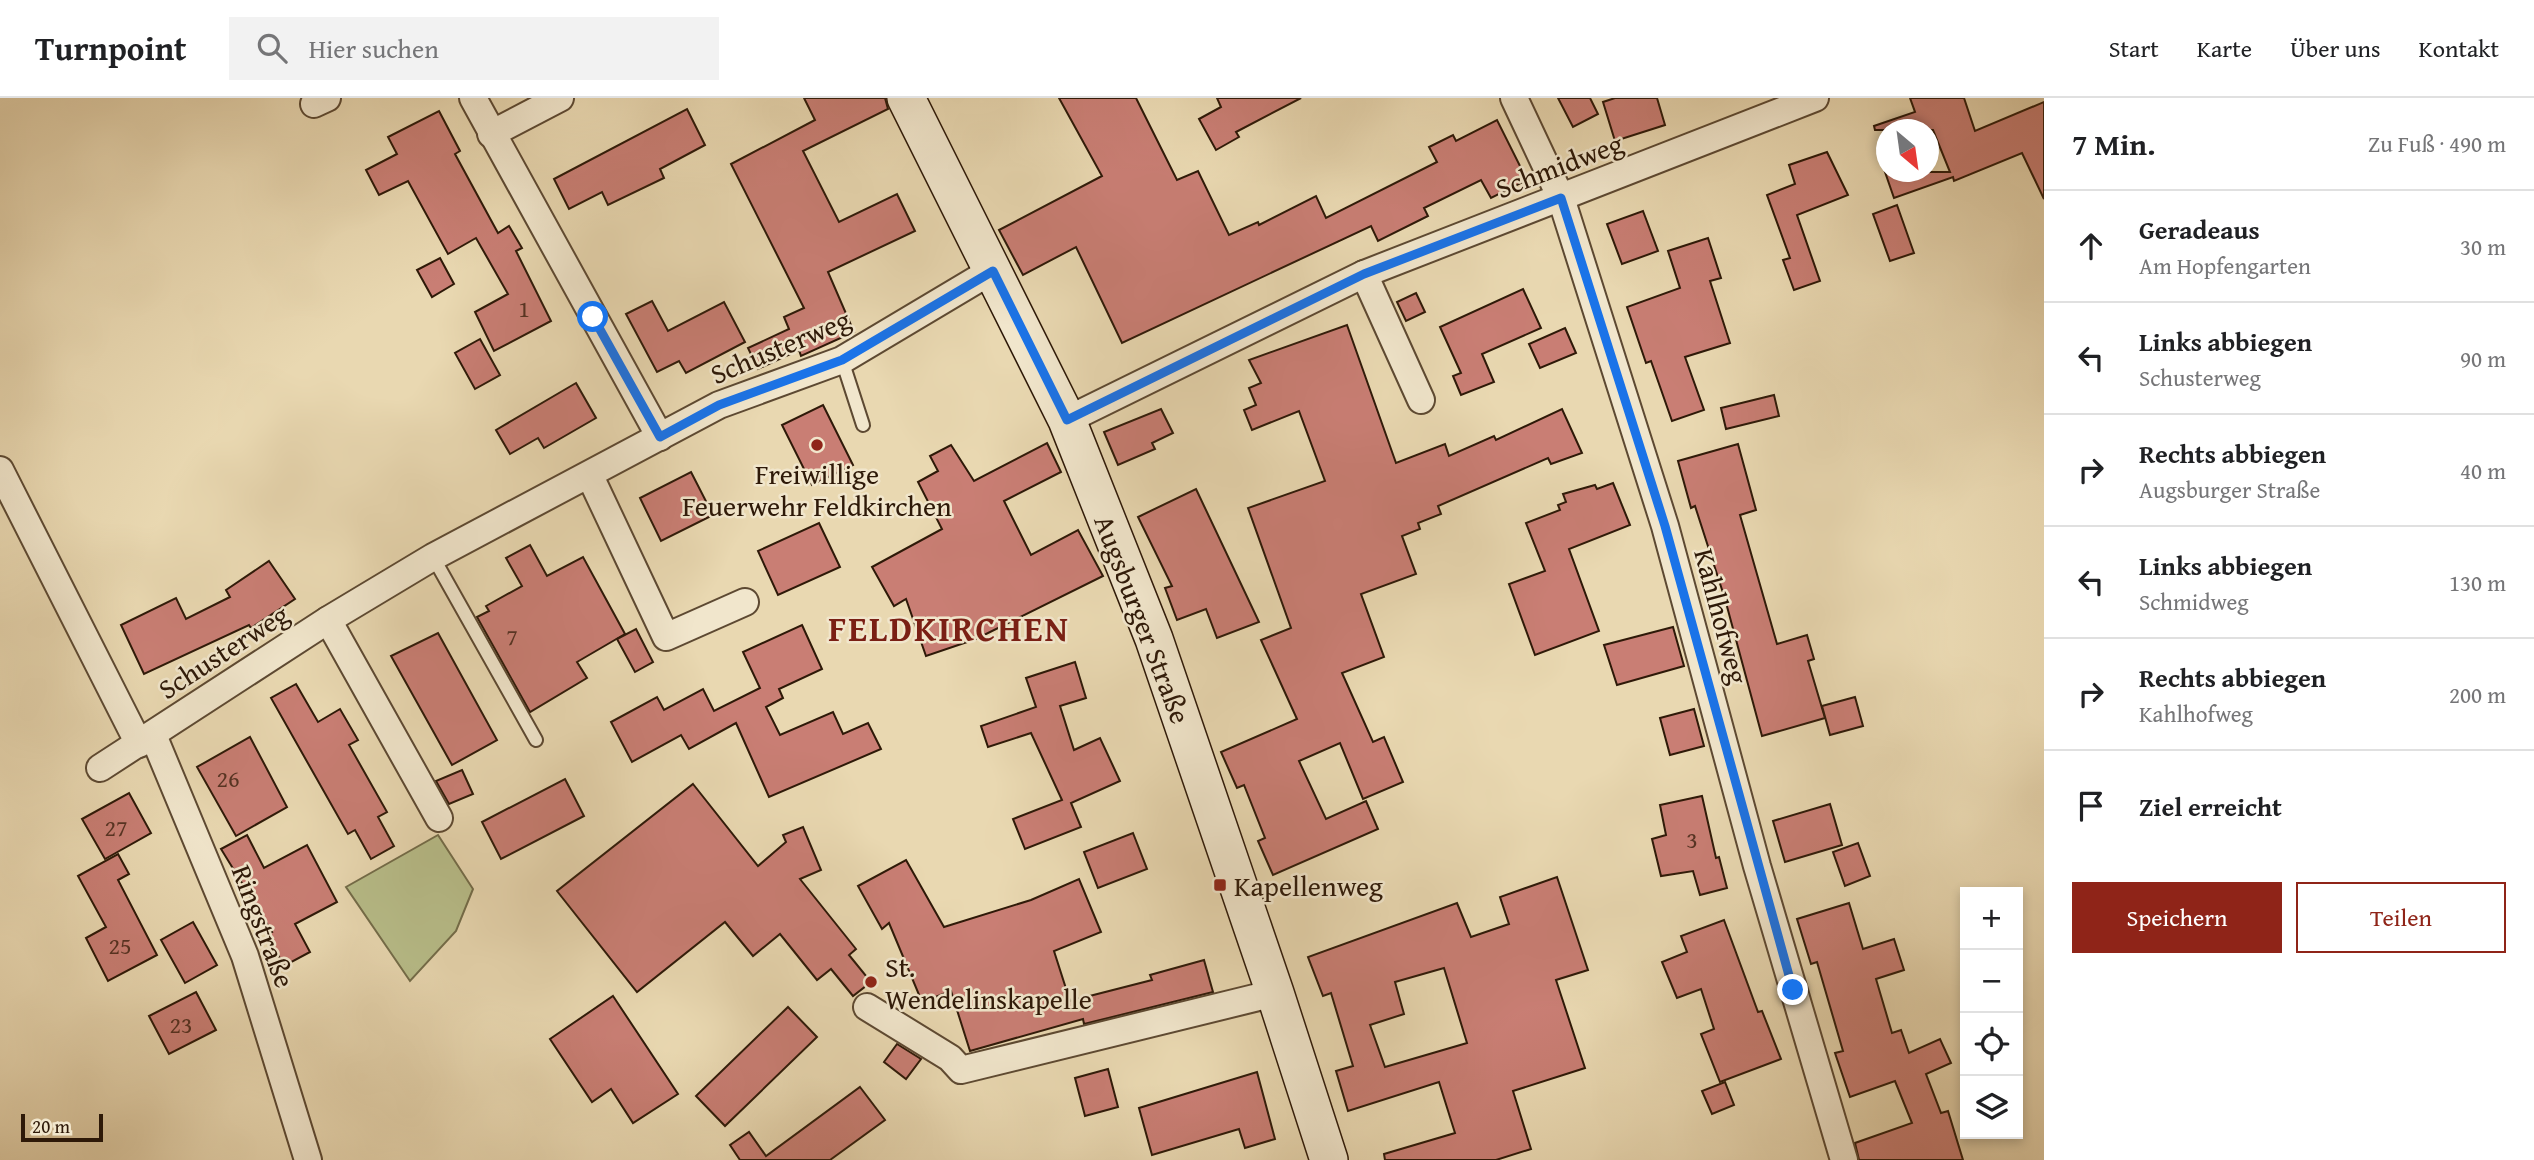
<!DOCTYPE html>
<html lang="de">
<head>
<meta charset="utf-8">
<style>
  :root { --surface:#fff; --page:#f2f2f2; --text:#202124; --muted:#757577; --line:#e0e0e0; --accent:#8f2418 }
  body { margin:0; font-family:"Gentium Book Plus",serif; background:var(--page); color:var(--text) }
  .controls { position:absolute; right:21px; bottom:21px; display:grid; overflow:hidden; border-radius:0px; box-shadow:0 4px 10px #0003 }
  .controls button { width:63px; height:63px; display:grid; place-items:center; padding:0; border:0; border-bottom:2px solid var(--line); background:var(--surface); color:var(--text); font:35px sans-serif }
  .compass { position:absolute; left:1876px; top:21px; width:63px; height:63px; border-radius:50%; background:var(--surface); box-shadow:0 4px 10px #0003; rotate:151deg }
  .scale { position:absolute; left:21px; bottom:18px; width:82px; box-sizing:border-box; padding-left:7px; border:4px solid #2e1908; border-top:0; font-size:19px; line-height:24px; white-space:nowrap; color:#2e1908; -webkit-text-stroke:5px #f1e6cc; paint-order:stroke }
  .stop { position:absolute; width:21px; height:21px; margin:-16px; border:5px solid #1a73e8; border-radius:50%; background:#fff }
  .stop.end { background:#1a73e8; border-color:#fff; box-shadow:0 2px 7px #0008 }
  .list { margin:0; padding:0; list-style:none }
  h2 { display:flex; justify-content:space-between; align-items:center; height:91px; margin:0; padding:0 28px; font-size:30px }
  h2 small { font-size:23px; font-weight:400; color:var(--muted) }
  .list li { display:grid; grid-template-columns:46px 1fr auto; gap:21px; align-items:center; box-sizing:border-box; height:112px; padding:0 28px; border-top:2px solid var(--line) }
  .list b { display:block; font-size:26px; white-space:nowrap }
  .list p { margin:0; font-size:23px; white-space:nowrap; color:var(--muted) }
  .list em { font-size:23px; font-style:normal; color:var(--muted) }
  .actions { display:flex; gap:14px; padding:21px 28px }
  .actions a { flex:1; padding:16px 0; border:2px solid var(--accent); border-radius:0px; text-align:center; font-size:24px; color:var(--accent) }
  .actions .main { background:var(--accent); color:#fff }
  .icon { flex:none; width:38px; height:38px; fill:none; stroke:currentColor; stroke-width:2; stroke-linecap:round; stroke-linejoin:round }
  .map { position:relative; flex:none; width:2044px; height:1062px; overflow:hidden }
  header { display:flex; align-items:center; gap:42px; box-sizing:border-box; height:98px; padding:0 35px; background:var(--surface); border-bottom:2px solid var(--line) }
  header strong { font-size:33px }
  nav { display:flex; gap:38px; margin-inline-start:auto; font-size:24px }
  .search { width:490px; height:63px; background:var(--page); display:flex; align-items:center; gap:18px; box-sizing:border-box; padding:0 24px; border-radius:0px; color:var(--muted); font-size:26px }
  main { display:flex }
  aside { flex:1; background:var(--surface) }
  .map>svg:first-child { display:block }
  .green { fill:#b8be8a; stroke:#736c49; stroke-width:2 }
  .building { fill:#c97e74; stroke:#2e1908; stroke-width:2; fill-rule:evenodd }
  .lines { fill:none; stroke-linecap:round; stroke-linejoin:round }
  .service-casing { stroke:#5d4932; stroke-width:16 }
  .minor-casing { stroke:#5d4932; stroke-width:30 }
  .secondary-casing { stroke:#2e1908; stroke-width:40 }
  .service { stroke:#f1e6cc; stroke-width:12 }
  .minor { stroke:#f1e6cc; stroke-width:26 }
  .secondary { stroke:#f1e6cc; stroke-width:37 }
  .route { stroke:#1a73e8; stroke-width:9 }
  .poi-dot { fill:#8f2418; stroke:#f1e6cc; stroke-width:2.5 }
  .labels { text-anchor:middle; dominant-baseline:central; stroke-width:5; stroke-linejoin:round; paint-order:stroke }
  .number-label { font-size:24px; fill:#553223 }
  .street-label { font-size:28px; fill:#2e1908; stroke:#f1e6cc }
  .poi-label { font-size:28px; fill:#2e1908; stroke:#f1e6cc; text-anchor:start }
  .district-label { font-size:35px; font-weight:bold; letter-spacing:2px; fill:#7a1f14; stroke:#f1e6cc }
</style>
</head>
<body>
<header>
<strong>Turnpoint</strong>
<div class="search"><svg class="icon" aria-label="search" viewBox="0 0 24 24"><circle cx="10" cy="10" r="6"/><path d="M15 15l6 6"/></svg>Hier suchen</div>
<nav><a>Start</a><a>Karte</a><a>Über uns</a><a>Kontakt</a></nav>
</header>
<main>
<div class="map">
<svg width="2044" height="1062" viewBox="0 0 2044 1062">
  <rect width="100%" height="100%" fill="#e9d8b1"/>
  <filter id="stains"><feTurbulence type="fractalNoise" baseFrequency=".00286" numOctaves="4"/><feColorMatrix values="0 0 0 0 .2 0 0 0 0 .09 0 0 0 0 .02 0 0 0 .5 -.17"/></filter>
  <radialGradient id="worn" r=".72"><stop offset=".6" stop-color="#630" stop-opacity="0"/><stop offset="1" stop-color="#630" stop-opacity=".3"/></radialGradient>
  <polygon class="green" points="438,737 473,791 456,833 410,883 346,789"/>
  <g class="building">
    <polygon points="804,0 885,0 888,11 803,53 839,124 897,96 915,133 828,174 854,234 801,258 799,252 758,271 748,250 789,231 784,219 804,210 731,66 815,22"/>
    <polygon points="1059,0 1136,0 1177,82 1198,73 1229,137 1258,124 1259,127 1316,98 1326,120 1437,64 1429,49 1453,37 1456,43 1497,22 1527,82 1491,100 1481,82 1424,110 1428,118 1378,143 1371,128 1122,245 1076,149 1023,177 999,132 1102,78"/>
    <polygon points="1217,0 1301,0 1236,34 1239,39 1216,52 1199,21 1221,9"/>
    <polygon points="1558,0 1590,0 1598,16 1573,29"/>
    <polygon points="1615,0 1657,0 1665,27 1615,43 1603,4"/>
    <polygon points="1910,0 1964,0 1975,33 2044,4 2044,101 2022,55 1954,83 1953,79 1894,100 1885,74 1950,74 1933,32 1875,32 1874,28 1915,14"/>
    <polygon points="687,11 705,47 660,71 664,80 608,107 602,94 569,111 554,81"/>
    <polygon points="439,13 460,53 455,56 498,135 509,128 522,150 516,153 551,223 494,253 475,214 508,196 476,140 448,156 408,83 379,97 366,72 397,56 388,39"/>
    <polygon points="1827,54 1848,97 1797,117 1820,183 1794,192 1783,162 1790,160 1767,97 1795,86 1789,67"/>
    <polygon points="1897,107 1914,155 1890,163 1873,116"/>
    <polygon points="1643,113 1658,153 1622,166 1607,126"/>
    <polygon points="1708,140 1721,180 1710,183 1730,245 1685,259 1704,312 1672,323 1651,263 1646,265 1627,209 1680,190 1668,153"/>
    <polygon points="440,160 454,186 432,199 417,172"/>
    <polygon points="1523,191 1541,230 1482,256 1494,284 1461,297 1453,278 1461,275 1440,229"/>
    <polygon points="1416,195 1425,214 1406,223 1397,204"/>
    <polygon points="652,203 668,233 724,204 745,244 686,275 679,263 657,274 626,216"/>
    <polygon points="1347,227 1396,365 1445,346 1449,358 1494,338 1496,342 1562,311 1582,355 1551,366 1548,360 1438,408 1441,416 1418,425 1420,431 1402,438 1416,476 1361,496 1384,559 1342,575 1373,644 1384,639 1403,684 1363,701 1340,645 1299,663 1326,721 1366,703 1378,731 1273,777 1258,743 1265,740 1244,687 1237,690 1221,654 1297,621 1261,542 1291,530 1248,410 1325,383 1299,313 1252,332 1244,312 1256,307 1249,290 1261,285 1249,262"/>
    <polygon points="1565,230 1576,255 1540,270 1529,246"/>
    <polygon points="480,241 500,277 475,291 455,255"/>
    <polygon points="576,285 596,320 544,350 538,340 510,356 496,332"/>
    <polygon points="1774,297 1779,318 1726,331 1721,310"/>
    <polygon points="823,307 853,367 812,387 782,327"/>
    <polygon points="1161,311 1173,335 1152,345 1155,351 1118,367 1104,334"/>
    <polygon points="1047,345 1061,374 1004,403 1031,457 1078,432 1103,478 976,541 926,558 906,501 894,508 872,469 942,431 918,384 938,373 930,358 951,347 974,383"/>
    <polygon points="1738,346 1756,412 1740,417 1777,546 1807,537 1814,561 1808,563 1825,620 1762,638 1725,501 1695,408 1691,410 1678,363"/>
    <polygon points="691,374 713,417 661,443 640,400"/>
    <polygon points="1613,385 1630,427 1569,451 1599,533 1535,557 1509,486 1545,473 1526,425 1560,412 1558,407 1566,404 1563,396 1595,387 1597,391"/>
    <polygon points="1196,391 1259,524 1217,540 1206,511 1177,522 1165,490 1172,488 1138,419"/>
    <polygon points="819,425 840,469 778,497 758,453"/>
    <polygon points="530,447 547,478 583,459 625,536 577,564 587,580 530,614 477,519 489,513 486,508 522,488 506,460"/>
    <polygon points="269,463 295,501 251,530 249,527 144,576 121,527 176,500 186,521 230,499 226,492"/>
    <polygon points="802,527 822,571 779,591 783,600 766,609 780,637 833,614 843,636 868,625 881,651 769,699 736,625 689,651 681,637 632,664 611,624 657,599 664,612 703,591 714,613 760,590 743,554"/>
    <polygon points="1673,529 1684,568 1617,587 1604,547"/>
    <polygon points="636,531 653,564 635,574 617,541"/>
    <polygon points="438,535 497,642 452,667 391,558"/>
    <polygon points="1075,564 1086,600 1060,608 1074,652 1100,640 1120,683 1071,705 1081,729 1025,751 1013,721 1062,702 1031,635 988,649 981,628 1036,609 1026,580"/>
    <polygon points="296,586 318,624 340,611 358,642 349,647 387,714 378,719 394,748 371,761 355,732 348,736 271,600"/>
    <polygon points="1855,599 1863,628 1830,637 1822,608"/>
    <polygon points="1694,611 1704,648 1670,657 1660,620"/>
    <polygon points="250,639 287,709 236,738 197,669"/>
    <polygon points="462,672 473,696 449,706 436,683"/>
    <polygon points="565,681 584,718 501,761 482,724"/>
    <polygon points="693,686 758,768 786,744 783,737 803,729 821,772 800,781 856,851 849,857 871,884 853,898 831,871 817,882 780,836 753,858 725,824 637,894 557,793"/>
    <polygon points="129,695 151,735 105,761 82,721"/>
    <polygon points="1702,698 1716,760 1719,759 1727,790 1700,797 1693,773 1661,778 1652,741 1666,737 1660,707"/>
    <polygon points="1830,706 1842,747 1785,764 1773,723"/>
    <polygon points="1133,735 1147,771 1098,790 1084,754"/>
    <polygon points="247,737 264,770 307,747 337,804 295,826 310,854 284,868 267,836 272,834 221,751"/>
    <polygon points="1858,745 1870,778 1845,788 1833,754"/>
    <polygon points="118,756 129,776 118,782 157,857 108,883 86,840 106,829 78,778"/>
    <polygon points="906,762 944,829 1031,802 1079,781 1101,834 1054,853 1070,903 1152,882 1150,877 1204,862 1213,894 1084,926 1083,921 970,953 951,893 922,904 889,825 882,831 858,788"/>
    <path d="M1557 779 1588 872 1556 882 1585 970 1513 993 1531 1051 1496 1062H1385L1384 1056 1455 1035 1439 984 1348 1013 1336 973 1353 968 1331 895 1323 898 1308 859 1457 805 1471 839 1509 826 1500 799ZM1444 870 1467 945 1385 969 1370 927 1404 916 1395 884Z"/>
    <polygon points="1849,805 1863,851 1894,841 1904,872 1876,881 1892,935 1901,932 1909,955 1940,941 1951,965 1926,976 1941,1015 1948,1013 1963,1062 1859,1062 1855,1045 1912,1025 1895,983 1850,999 1835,955 1843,953 1817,864 1811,866 1797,821"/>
    <polygon points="1724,822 1758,914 1762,913 1781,961 1720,984 1701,936 1714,931 1701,891 1677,900 1662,864 1687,854 1681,838"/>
    <polygon points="193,824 217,867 185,885 161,842"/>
    <polygon points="196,894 216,932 169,956 149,918"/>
    <polygon points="613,898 678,996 633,1025 611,991 592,1004 550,941"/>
    <polygon points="788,909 817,939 725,1028 696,998"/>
    <polygon points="897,946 921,961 906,981 884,964"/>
    <polygon points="1108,971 1118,1009 1085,1018 1075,980"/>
    <polygon points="1257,974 1275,1041 1245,1050 1239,1031 1152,1057 1139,1010"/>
    <polygon points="1725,984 1734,1007 1712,1016 1702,993"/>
    <polygon points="860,989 885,1022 830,1062 740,1062 730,1047 749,1034 766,1058"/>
  </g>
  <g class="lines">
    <g class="service-casing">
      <g id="service">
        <polyline points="842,262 863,327"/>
        <polyline points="433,459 536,642"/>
      </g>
    </g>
    <g class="minor-casing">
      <g id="minor">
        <polyline points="473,0 660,339"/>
        <polyline points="1514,0 1561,100 1665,428 1757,768 1844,1062"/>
        <polyline points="314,6 327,0"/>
        <polyline points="491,36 560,0"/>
        <polyline points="1364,176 1421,302"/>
        <polyline points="1067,322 1364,176 1815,0"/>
        <polyline points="0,372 139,646"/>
        <polyline points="590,378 666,539 745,504"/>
        <polyline points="328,522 439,720"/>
        <polyline points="153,637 245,858 308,1062"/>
        <polyline points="100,670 328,522 433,459 719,307 842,262 993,172"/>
        <polyline points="867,909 950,960 961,972 1275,895"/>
      </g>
    </g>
    <g class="secondary-casing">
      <polyline id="secondary" points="906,0 1067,322 1154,541 1275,895 1329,1062"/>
    </g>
    <use href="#service" class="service"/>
    <use href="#minor" class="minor"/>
    <use href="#secondary" class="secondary"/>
  </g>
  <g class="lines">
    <polyline class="route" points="593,219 660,339 719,307 842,262 993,173 1067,322 1364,176 1561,100 1665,428 1793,892"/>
  </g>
  <g class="poi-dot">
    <circle cx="817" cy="347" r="7"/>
    <rect x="1213" y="780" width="14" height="14" rx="3.5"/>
    <circle cx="871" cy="884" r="7"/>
  </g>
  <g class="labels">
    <g class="number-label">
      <text x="524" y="210">1</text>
      <text x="512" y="538">7</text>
      <text x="228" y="680">26</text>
      <text x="116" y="729">27</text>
      <text x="1692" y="741">3</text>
      <text x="120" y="847">25</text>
      <text x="181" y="926">23</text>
    </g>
    <g class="street-label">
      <text transform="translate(1559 67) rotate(-21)">Schmidweg</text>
      <text transform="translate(780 248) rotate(-23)">Schusterweg</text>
      <text transform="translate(1722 518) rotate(75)">Kahlhofweg</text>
      <text transform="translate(1143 521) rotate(69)">Augsburger Straße</text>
      <text transform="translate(223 553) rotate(-33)">Schusterweg</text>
      <text transform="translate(264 828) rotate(69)">Ringstraße</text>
    </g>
    <g class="poi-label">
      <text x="817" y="375" text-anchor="middle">Freiwillige<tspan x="817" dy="32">Feuerwehr Feldkirchen</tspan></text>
      <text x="1234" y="787">Kapellenweg</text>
      <text x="885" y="868">St.<tspan x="885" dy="32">Wendelinskapelle</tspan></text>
    </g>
    <g class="district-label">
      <text x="949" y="530">FELDKIRCHEN</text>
    </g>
  </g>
  <rect width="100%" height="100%" filter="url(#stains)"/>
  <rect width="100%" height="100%" fill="url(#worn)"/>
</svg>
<div class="controls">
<button>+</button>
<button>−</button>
<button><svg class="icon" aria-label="locate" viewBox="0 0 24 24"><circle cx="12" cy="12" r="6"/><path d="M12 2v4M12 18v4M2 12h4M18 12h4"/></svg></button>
<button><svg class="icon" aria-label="layers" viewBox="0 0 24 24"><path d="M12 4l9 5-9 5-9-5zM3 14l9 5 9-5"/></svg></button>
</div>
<svg class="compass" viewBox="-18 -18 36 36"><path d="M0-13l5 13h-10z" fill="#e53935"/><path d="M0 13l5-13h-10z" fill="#757577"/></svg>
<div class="scale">20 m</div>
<div class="stop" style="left:593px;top:219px"></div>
<div class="stop end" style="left:1793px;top:892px"></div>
</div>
<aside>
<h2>7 Min.<small>Zu Fuß · 490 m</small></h2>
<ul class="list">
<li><svg class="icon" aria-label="ahead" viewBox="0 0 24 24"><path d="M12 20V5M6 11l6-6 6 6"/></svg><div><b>Geradeaus</b><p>Am Hopfengarten</p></div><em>30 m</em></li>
<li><svg class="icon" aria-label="left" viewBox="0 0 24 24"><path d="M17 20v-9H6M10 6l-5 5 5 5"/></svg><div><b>Links abbiegen</b><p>Schusterweg</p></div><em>90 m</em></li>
<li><svg class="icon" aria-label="right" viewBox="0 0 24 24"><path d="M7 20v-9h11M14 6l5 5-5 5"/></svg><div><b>Rechts abbiegen</b><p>Augsburger Straße</p></div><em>40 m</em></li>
<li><svg class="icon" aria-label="left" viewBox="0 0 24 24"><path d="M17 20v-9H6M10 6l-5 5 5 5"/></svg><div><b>Links abbiegen</b><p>Schmidweg</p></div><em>130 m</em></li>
<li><svg class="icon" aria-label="right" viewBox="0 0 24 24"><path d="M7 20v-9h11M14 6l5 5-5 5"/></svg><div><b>Rechts abbiegen</b><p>Kahlhofweg</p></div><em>200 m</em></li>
<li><svg class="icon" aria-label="arrive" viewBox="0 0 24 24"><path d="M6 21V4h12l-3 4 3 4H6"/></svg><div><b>Ziel erreicht</b></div></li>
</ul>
<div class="actions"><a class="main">Speichern</a><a>Teilen</a></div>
</aside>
</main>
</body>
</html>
